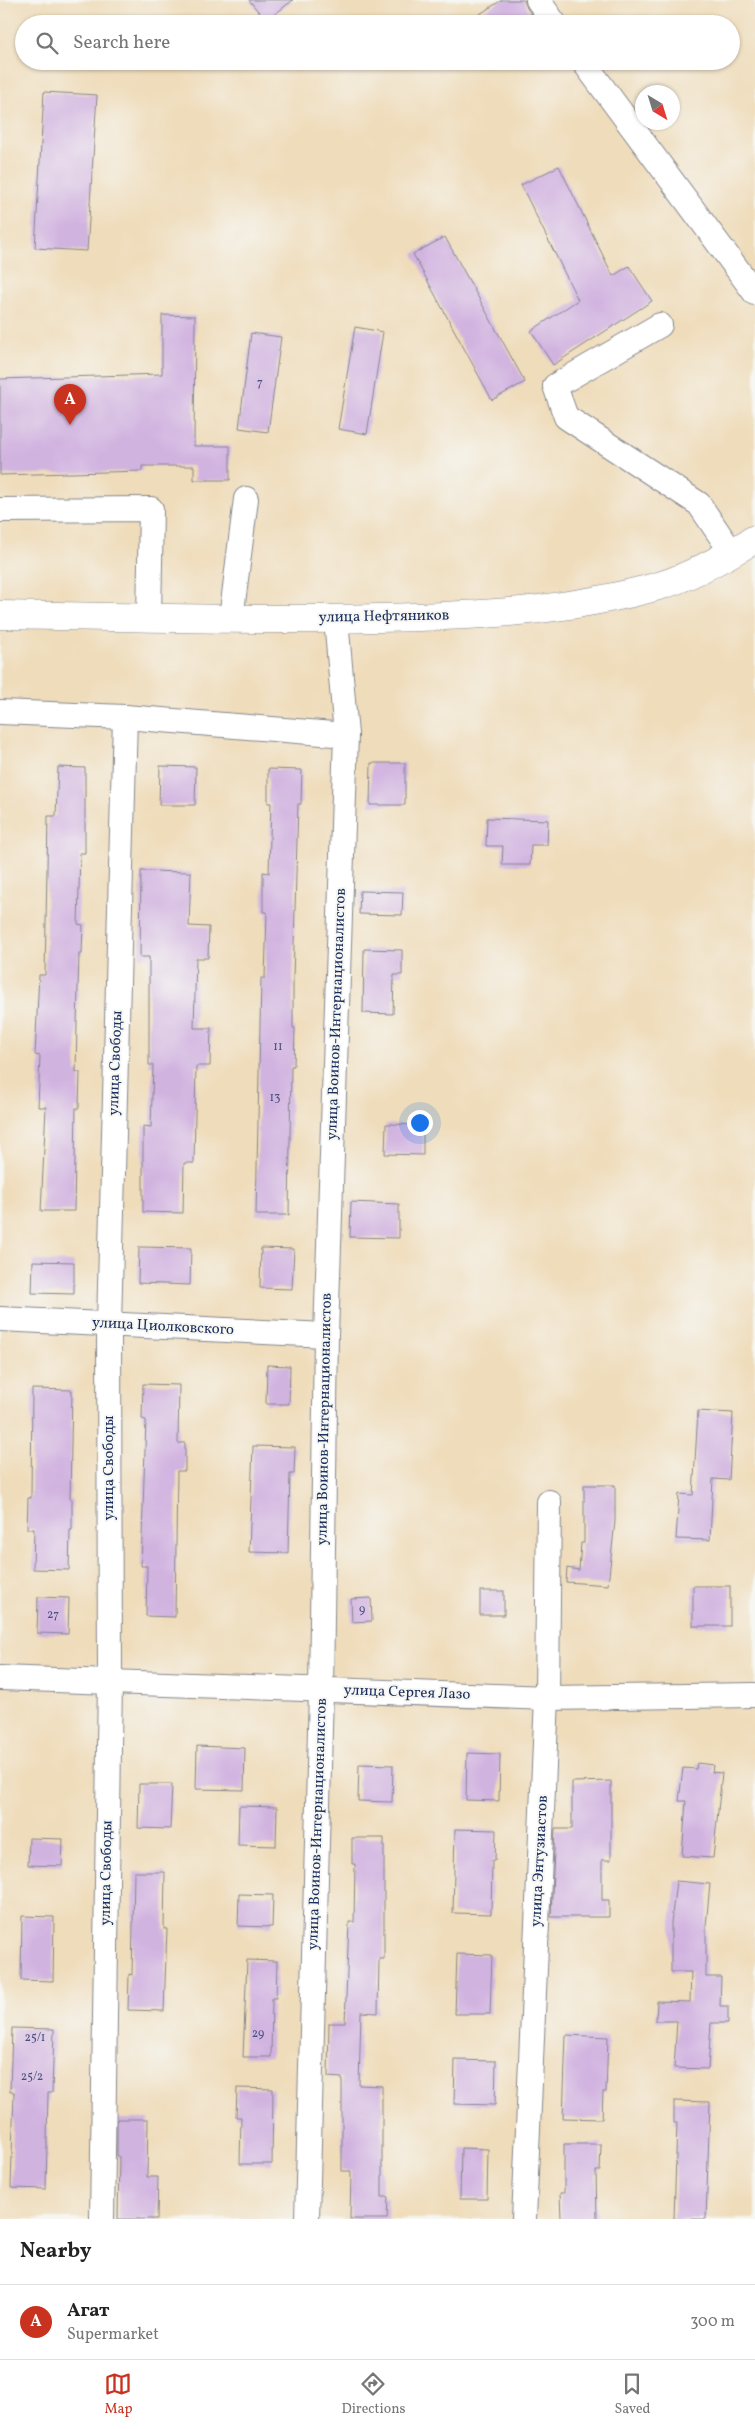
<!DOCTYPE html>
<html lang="en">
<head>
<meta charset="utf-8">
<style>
  :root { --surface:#fff; --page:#f2f2f2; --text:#222; --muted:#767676; --line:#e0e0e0; --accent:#c8321e }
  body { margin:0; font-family:Vollkorn,serif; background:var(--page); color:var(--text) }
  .compass { position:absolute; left:635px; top:85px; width:45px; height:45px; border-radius:50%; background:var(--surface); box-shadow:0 1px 4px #0004; rotate:142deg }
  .you { position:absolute; left:419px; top:1122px; width:18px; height:18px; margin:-12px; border:4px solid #fff; border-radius:50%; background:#1a73e8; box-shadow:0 0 0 8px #1a73e833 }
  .badge { display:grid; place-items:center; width:32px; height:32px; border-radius:50%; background:var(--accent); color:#fff; font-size:16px; font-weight:700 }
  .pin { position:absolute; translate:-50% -41px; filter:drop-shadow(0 1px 2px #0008) }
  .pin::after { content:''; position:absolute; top:26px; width:18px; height:15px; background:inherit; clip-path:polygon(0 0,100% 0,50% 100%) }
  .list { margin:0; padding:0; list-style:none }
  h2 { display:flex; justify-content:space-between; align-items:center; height:65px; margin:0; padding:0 20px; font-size:21px }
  h2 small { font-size:16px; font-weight:400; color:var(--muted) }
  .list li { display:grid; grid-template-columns:32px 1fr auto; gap:15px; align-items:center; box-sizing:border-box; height:75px; padding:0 20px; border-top:1px solid var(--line) }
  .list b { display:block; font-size:19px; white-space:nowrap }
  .list p { margin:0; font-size:16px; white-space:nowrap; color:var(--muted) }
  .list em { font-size:16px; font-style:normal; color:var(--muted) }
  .icon { flex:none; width:28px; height:28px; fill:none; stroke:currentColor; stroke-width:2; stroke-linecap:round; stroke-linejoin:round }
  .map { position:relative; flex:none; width:755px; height:2219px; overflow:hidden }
  .search { position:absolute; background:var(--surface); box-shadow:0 1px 4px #0004; left:15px; right:15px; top:15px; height:55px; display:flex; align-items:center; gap:12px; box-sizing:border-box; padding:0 18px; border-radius:28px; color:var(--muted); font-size:19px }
  .sheet { height:140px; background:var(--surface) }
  nav { display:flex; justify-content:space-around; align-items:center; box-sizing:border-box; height:70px; border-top:1px solid var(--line); background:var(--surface); font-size:14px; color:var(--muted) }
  nav a { display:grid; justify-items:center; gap:2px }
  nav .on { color:var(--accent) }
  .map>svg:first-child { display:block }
  .building { fill:#d1b3e0 }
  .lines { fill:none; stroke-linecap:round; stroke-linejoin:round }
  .minor-casing { stroke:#85868c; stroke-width:26 }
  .major-casing { stroke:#85868c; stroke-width:29 }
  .minor { stroke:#fff; stroke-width:24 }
  .major { stroke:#fff; stroke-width:28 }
  .labels { text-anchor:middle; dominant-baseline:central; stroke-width:4; stroke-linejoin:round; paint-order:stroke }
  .number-label { font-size:12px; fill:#48507e }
  .street-label { font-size:15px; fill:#1b2f5e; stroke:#f6f6f2 }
</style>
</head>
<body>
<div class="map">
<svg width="755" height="2219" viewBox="0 0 755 2219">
  <rect width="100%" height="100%" fill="#f6f6f2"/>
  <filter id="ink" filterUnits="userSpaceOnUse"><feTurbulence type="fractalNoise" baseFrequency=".02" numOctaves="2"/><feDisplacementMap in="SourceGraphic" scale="10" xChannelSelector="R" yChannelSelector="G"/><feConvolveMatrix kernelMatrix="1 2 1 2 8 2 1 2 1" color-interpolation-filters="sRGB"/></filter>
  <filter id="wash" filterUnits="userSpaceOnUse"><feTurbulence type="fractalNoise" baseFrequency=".0096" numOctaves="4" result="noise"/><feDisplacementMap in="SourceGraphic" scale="20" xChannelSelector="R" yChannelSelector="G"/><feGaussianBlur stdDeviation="1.12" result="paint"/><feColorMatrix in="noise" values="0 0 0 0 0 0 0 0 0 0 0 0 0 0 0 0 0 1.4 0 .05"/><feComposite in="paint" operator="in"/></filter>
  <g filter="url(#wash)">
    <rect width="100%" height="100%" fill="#efdcba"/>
    <g id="blocks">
      <g class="building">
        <polygon points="249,0 293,0 266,21"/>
        <polygon points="502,0 524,0 527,8 538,24 464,24"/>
        <polygon points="44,92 97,95 87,251 35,248"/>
        <polygon points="559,166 613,276 629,266 652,301 553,365 531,331 578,300 521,185"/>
        <polygon points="445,237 525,382 492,400 413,254"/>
        <polygon points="162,315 195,316 194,446 230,446 230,480 194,480 194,466 142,466 142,471 0,475 0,379 162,374"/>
        <polygon points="355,327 383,332 367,434 338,429"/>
        <polygon points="251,333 281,337 268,432 239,428"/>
        <polygon points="371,763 405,763 405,805 370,805"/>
        <polygon points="160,766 196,767 195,805 159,805"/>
        <polygon points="58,767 85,768 85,853 80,853 78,924 83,925 82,954 79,954 77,1023 76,1072 80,1072 79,1108 76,1108 74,1211 41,1211 46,1107 38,1107 40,1056 35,1055 39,975 45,975 48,816 56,816"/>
        <polygon points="268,769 302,770 301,804 298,804 293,979 293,1028 295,1028 294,1066 291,1066 289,1215 256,1215 261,978 265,978 267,912 263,912 263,872 269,873 271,803 268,803"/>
        <polygon points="487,818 548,820 547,845 531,845 530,865 502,865 503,846 486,846"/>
        <polygon points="141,871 191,872 189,926 209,927 208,958 196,958 194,1028 211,1028 210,1066 196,1066 194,1163 184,1163 183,1213 143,1212 143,1126 151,1127 153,1065 149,1065 149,957 140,957"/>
        <polygon points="360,891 403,892 402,915 359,914"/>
        <polygon points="364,949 402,950 402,975 394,975 393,1014 363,1013"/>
        <polygon points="386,1124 423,1125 423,1155 385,1154"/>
        <polygon points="351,1202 399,1204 399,1238 350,1237"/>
        <polygon points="139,1247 191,1248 190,1285 138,1283"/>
        <polygon points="261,1248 294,1249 292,1289 260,1288"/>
        <polygon points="33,1261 74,1262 74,1294 32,1293"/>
        <polygon points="267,1365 290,1366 289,1404 266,1404"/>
        <polygon points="143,1384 179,1385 178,1443 185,1443 185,1471 177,1471 175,1617 146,1616 147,1566 141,1566 146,1420 142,1419"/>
        <polygon points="32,1389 72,1390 70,1499 72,1499 72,1530 70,1530 69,1570 33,1569 34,1529 27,1529 28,1498 31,1498"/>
        <polygon points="698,1411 733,1413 729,1480 713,1479 710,1540 676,1539 679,1494 693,1495"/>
        <polygon points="253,1446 295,1447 294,1474 290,1474 288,1553 249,1552"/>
        <polygon points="584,1485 615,1485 615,1521 608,1585 566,1582 567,1568 579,1570 581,1543 584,1543"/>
        <rect x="693" y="1586" width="37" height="40"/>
        <rect x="480" y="1591" width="24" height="24"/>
        <polygon points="38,1597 69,1598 68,1634 37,1633"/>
        <polygon points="371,1598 372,1621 352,1622 351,1599"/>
        <polygon points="197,1746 245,1748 244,1790 196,1789"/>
        <polygon points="467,1753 500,1754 499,1801 466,1800"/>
        <polygon points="697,1763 713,1765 712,1772 722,1773 713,1858 682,1856 686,1801 679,1801 683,1768 696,1769"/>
        <polygon points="359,1764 393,1765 392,1802 358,1801"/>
        <polygon points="611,1781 611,1860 602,1860 602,1900 609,1900 609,1917 551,1917 555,1829 572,1829 572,1782"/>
        <polygon points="139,1784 172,1784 170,1829 138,1828"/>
        <polygon points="239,1806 277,1807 276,1846 238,1845"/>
        <polygon points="455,1829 496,1830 495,1860 492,1860 491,1914 453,1913"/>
        <polygon points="29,1838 63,1839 62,1866 28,1865"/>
        <polygon points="352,1838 384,1838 384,1959 379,1959 378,2013 361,2012 359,2085 382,2086 382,2197 388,2197 387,2219 350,2219 351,2171 342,2171 342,2078 328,2077 329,2023 345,2023 349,1922 354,1922 355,1864 352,1864"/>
        <polygon points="134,1872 165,1872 164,1929 167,1929 164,2011 128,2010 129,1974 132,1975"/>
        <polygon points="676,1881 710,1884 706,1926 706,1977 721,1977 720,2006 728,2006 728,2023 711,2023 708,2069 674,2068 677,2021 656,2021 657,2001 690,2002 691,1972 671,1972 671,1923"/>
        <polygon points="239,1894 273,1895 272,1927 238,1926"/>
        <polygon points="22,1916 54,1917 53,1981 21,1980"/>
        <polygon points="457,1954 492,1955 490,2014 455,2014"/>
        <polygon points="247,1960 277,1961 276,1998 272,1998 271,2057 243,2057"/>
        <polygon points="12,2028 54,2029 52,2093 48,2093 46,2189 11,2188 14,2092 10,2092"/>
        <polygon points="566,2035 608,2037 606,2092 603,2092 602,2119 563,2118"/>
        <polygon points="455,2060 496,2061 495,2105 454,2104"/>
        <polygon points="237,2088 273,2089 272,2164 240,2164 241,2117 236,2117"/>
        <polygon points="674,2101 710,2102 706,2219 674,2219 677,2123 674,2123"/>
        <polygon points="117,2119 148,2119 147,2177 158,2177 157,2219 118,2219 119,2156 117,2156"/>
        <polygon points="564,2144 601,2144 600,2171 596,2171 597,2219 561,2219 560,2193 564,2193"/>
        <polygon points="461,2148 488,2149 487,2199 460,2199"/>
      </g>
    </g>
  </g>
  <g filter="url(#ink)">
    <use href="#blocks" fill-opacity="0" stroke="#85868c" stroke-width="1"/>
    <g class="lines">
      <g class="minor-casing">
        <g id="minor">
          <polyline points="538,0 555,24"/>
          <polyline points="583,61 755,293"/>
          <polyline points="660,325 555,386 566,417 699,504 732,553"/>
          <polyline points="0,510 151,509 149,618"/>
          <polyline points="231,619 246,499"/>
          <polyline points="0,712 125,717 346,735"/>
          <polyline points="0,1319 326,1335"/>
          <polyline points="0,1678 547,1698 755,1695"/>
          <polyline points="102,2219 110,1680 109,1324 125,717"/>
          <polyline points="307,2219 321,1691 326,1335 346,735 336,619"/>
          <polyline points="524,2219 547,1698 549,1502"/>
        </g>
      </g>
      <g class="major-casing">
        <path id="major" d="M0 615C126 617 252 621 379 618 475 616 569 612 662 585 689 577 730 554 755 539"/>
      </g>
      <use href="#minor" class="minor"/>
      <use href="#major" class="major"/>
    </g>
  </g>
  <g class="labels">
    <g class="number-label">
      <text x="260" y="383">7</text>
      <text x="278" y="1047">11</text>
      <text x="275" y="1098">13</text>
      <text x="362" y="1610">9</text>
      <text x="53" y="1615">27</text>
      <text x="258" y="2034">29</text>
      <text x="35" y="2038">25/1</text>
      <text x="32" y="2077">25/2</text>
    </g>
    <g class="street-label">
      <text transform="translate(384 617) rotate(-1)">улица Нефтяников</text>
      <text transform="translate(337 1014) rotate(-88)">улица Воинов-Интернационалистов</text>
      <text transform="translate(116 1063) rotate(-88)">улица Свободы</text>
      <text transform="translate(163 1327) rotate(3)">улица Циолковского</text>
      <text transform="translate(325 1419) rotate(-89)">улица Воинов-Интернационалистов</text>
      <text transform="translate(109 1468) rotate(-90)">улица Свободы</text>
      <text transform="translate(407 1693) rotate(2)">улица Сергея Лазо</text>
      <text transform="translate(318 1824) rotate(-88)">улица Воинов-Интернационалистов</text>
      <text transform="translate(540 1861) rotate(-87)">улица Энтузиастов</text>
      <text transform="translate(107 1873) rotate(-89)">улица Свободы</text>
    </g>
  </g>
</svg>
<svg class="compass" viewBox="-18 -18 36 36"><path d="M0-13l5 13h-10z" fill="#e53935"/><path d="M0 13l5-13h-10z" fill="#767676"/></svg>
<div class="you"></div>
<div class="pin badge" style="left:70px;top:425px">A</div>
<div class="search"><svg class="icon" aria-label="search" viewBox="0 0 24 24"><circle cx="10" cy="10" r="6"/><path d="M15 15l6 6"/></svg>Search here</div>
</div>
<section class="sheet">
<h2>Nearby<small></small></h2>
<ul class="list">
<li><span class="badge">A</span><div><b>Агат</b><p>Supermarket</p></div><em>300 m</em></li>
</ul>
</section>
<nav>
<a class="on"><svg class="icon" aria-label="map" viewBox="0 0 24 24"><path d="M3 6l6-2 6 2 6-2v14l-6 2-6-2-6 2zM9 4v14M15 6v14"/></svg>Map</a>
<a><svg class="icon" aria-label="directions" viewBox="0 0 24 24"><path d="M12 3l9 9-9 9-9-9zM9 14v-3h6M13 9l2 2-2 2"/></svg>Directions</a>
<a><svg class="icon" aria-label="saved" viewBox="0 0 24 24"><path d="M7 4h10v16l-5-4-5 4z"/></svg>Saved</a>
</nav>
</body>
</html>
